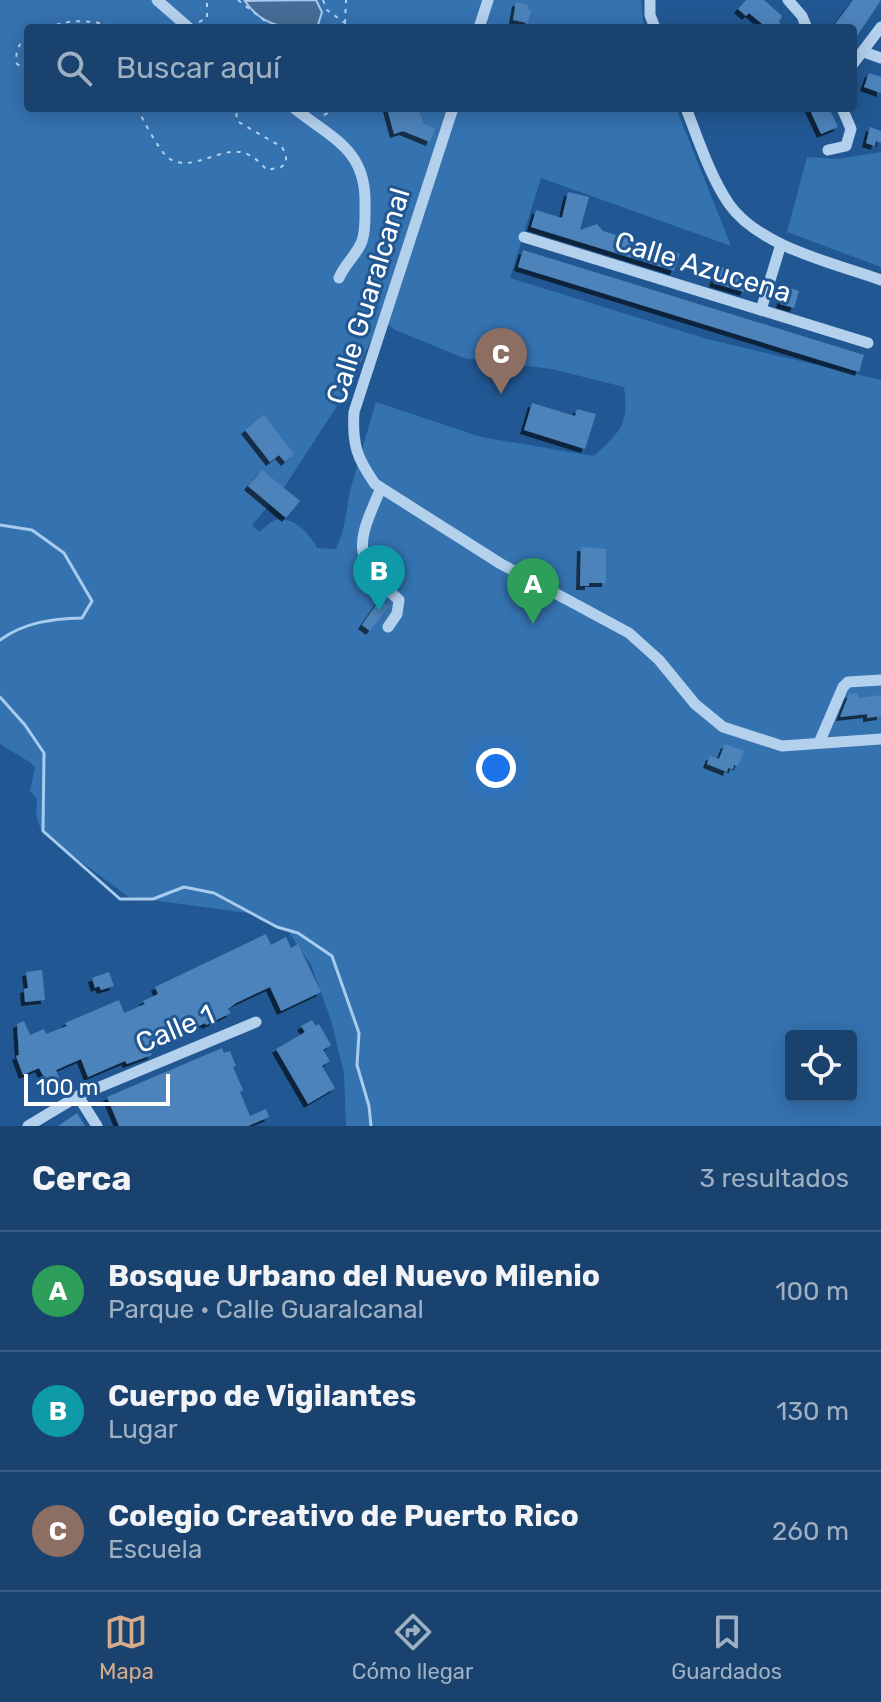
<!DOCTYPE html>
<html lang="es">
<head>
<meta charset="utf-8">
<style>
  :root { --surface:#19426e; --page:#224973; --text:#f1f3f6; --muted:#9fb0c2; --line:#375b81; --accent:#d6ab8b }
  body { margin:0; font-family:Rubik,sans-serif; background:var(--page); color:var(--text) }
  .controls { position:absolute; right:24px; bottom:24px; display:grid; overflow:hidden; border-radius:8px; box-shadow:0 4px 20px #0003 }
  .controls button { width:72px; height:72px; display:grid; place-items:center; padding:0; border:0; border-bottom:2px solid var(--line); background:var(--surface); color:var(--text); font:40px sans-serif }
  .scale { position:absolute; left:24px; bottom:20px; width:146px; box-sizing:border-box; padding-left:8px; border:4px solid #fff; border-top:0; font-size:22px; line-height:28px; white-space:nowrap; color:#fff; -webkit-text-stroke:6px #215893; paint-order:stroke }
  .you { position:absolute; left:496px; top:768px; width:28px; height:28px; margin:-20px; border:6px solid #fff; border-radius:50%; background:#1a73e8; box-shadow:0 0 0 12px #1a73e833 }
  .badge { display:grid; place-items:center; width:52px; height:52px; border-radius:50%; background:var(--accent); color:#fff; font-size:26px; font-weight:700 }
  .pin { position:absolute; translate:-50% -66px; filter:drop-shadow(0 2px 4px #0008) }
  .pin::after { content:''; position:absolute; top:42px; width:28px; height:24px; background:inherit; clip-path:polygon(0 0,100% 0,50% 100%) }
  .list { margin:0; padding:0; list-style:none }
  h2 { display:flex; justify-content:space-between; align-items:center; height:104px; margin:0; padding:0 32px; font-size:34px }
  h2 small { font-size:26px; font-weight:400; color:var(--muted) }
  .list li { display:grid; grid-template-columns:52px 1fr auto; gap:24px; align-items:center; box-sizing:border-box; height:120px; padding:0 32px; border-top:2px solid var(--line) }
  .list b { display:block; font-size:30px; white-space:nowrap }
  .list p { margin:0; font-size:26px; white-space:nowrap; color:var(--muted) }
  .list em { font-size:26px; font-style:normal; color:var(--muted) }
  .icon { flex:none; width:44px; height:44px; fill:none; stroke:currentColor; stroke-width:2; stroke-linecap:round; stroke-linejoin:round }
  .map { position:relative; flex:none; width:881px; height:1126px; overflow:hidden }
  .search { position:absolute; background:var(--surface); box-shadow:0 4px 20px #0003; left:24px; right:24px; top:24px; height:88px; display:flex; align-items:center; gap:20px; box-sizing:border-box; padding:0 28px; border-radius:8px; color:var(--muted); font-size:30px }
  .sheet { height:464px; background:var(--surface) }
  nav { display:flex; justify-content:space-around; align-items:center; box-sizing:border-box; height:112px; border-top:2px solid var(--line); background:var(--surface); font-size:22px; color:var(--muted) }
  nav a { display:grid; justify-items:center; gap:4px }
  nav .on { color:var(--accent) }
  .map>svg:first-child { display:block }
  .green { fill:#3572b0; fill-rule:evenodd }
  .water { fill:#466d96; stroke:#a7ccee; stroke-width:2 }
  .lines { fill:none; stroke-linecap:round; stroke-linejoin:round }
  .stream { stroke:#a7ccee; stroke-width:3 }
  .building { fill:#4e83bb; filter:url(#shadow) }
  .path { stroke:#b3d0ed; stroke-width:2; stroke-dasharray:4 6; stroke-linecap:butt }
  .minor { stroke:#b3d0ed; stroke-width:11 }
  .labels { text-anchor:middle; dominant-baseline:central; stroke-width:6; stroke-linejoin:round; paint-order:stroke }
  .street-label { font-size:28px; fill:#fff; stroke:#215893 }
</style>
</head>
<body>
<div class="map">
<svg width="881" height="1126" viewBox="0 0 881 1126">
  <defs>
    <filter id="shadow"><feDropShadow dx="-4" dy="4" stdDeviation="0" flood-color="#0009"/></filter>
  </defs>
  <rect width="100%" height="100%" fill="#215893"/>
  <g class="green">
    <path d="M0 0H641L644 28H28V108H676L731 246 541 178 510 278 707 339 881 380V1126H346L344 1073 331 1020 311 965 288 931 248 913 129 897 42 833 36 815 37 799 30 791 35 768 31 763 0 744ZM381 319 395 330 464 358 552 369 624 387C629 425 621 431 594 456L481 437 376 402 350 491 343 531 336 549 317 548C311 535 293 515 275 520 270 522 263 529 259 532L252 525 285 486 350 386ZM791 1036H851V1096H791Z"/>
    <polygon points="881,152 881,267 787,232 807,157 838,159"/>
  </g>
  <path class="water" d="M316 0 322 12 317 28C287 28 263 28 245 1Z"/>
  <g class="lines">
    <g class="stream">
      <path d="M0 525 32 530 64 553 92 601 82 618C51 619 25 622 0 640"/>
      <polyline points="0,697 25,725 44,753 43,831 120,899 153,899 184,887 214,893 277,927 298,933 332,956 359,1033 357,1065 369,1106 371,1126"/>
    </g>
  </g>
  <g class="building">
    <polygon points="746,0 764,0 782,16 779,22 785,28 767,28 749,13 746,16 738,9"/>
    <polygon points="853,0 881,0 853,42 853,28 832,28"/>
    <polygon points="516,2 528,5 527,10 531,10 528,23 513,20"/>
    <polygon points="869,73 881,77 881,93 864,87"/>
    <polygon points="387,108 418,108 424,124 435,128 430,142 403,131 394,134"/>
    <polygon points="809,108 829,108 838,127 821,134"/>
    <polygon points="870,127 881,131 881,143 876,141 875,146 866,143"/>
    <polygon points="568,192 589,197 580,230 597,224 603,231 680,254 674,271 531,227 536,210 562,218"/>
    <polygon points="523,250 864,355 859,372 518,267"/>
    <polygon points="718,266 750,276 744,292 713,283"/>
    <polygon points="785,286 799,291 794,308 780,304"/>
    <polygon points="532,403 575,416 577,409 596,414 585,449 524,430"/>
    <polygon points="264,415 294,454 285,462 279,455 270,462 245,430"/>
    <polygon points="262,470 300,501 286,518 248,486"/>
    <polygon points="581,547 606,549 606,583 589,583 589,586 580,586"/>
    <polygon points="380,599 389,606 370,631 362,625"/>
    <polygon points="858,693 859,698 881,695 881,716 867,718 867,714 840,717 849,694"/>
    <polygon points="725,744 744,751 738,766 734,765 733,769 728,768 727,772 707,764 710,756 719,759"/>
    <polygon points="266,934 271,945 286,937 291,948 298,944 321,992 281,1011 270,987 236,1003 228,1009 231,1013 206,1025 205,1023 179,1036 174,1028 154,1038 158,1047 150,1051 152,1055 127,1064 125,1061 88,1077 81,1059 56,1070 59,1078 47,1083 39,1068 23,1075 16,1056 19,1055 17,1024 24,1021 30,1035 44,1029 46,1034 67,1026 65,1023 119,1000 124,1013 145,1004 143,1001 158,994 155,987"/>
    <polygon points="42,970 45,1000 25,1002 24,989 28,988 26,972"/>
    <polygon points="109,972 114,986 101,990 99,986 95,988 92,978"/>
    <polygon points="312,1020 316,1026 319,1024 331,1045 323,1050 330,1061 322,1066 335,1088 308,1104 276,1049 305,1032 301,1026"/>
    <polygon points="222,1048 224,1053 230,1051 236,1066 233,1067 243,1090 240,1092 250,1116 266,1109 269,1117 248,1126 119,1126 107,1097"/>
    <polygon points="77,1113 85,1126 58,1126"/>
  </g>
  <g class="lines">
    <g class="path">
      <polyline points="238,0 274,28"/>
      <polyline points="323,0 327,10 345,23 342,28"/>
      <polyline points="199,22 207,18 207,0"/>
      <polyline points="345,23 346,0"/>
      <path d="M47 28C71 18 93 20 118 28"/>
      <path d="M28 37C18 44 15 51 17 64L28 71"/>
      <path d="M137 108C143 120 158 148 167 157 191 176 222 143 247 154 255 157 261 164 267 170L281 167 286 163V155L282 147 237 121 236 108"/>
      <polyline points="324,115 337,108"/>
    </g>
    <g class="minor">
      <polyline points="157,0 189,28"/>
      <polyline points="650,0 650,15 655,28"/>
      <polyline points="788,0 802,16 807,28"/>
      <polyline points="479,28 488,0"/>
      <polyline points="864,52 881,58"/>
      <polyline points="853,64 881,27"/>
      <path d="M294 108C331 138 366 149 365 203 365 215 366 230 362 241 357 255 345 263 339 278"/>
      <path d="M453 108 354 412C352 445 357 458 375 484L501 564 629 633 659 660 695 704 723 727 782 746 881 739"/>
      <path d="M686 108C698 139 710 176 729 204 759 247 834 263 881 280"/>
      <polyline points="828,150 846,146 851,129 842,108"/>
      <polyline points="524,237 868,343"/>
      <polyline points="761,310 781,244"/>
      <path d="M381 488C357 543 350 557 399 600L397 614 388 627"/>
      <polyline points="819,743 843,687 848,682 881,680"/>
      <polyline points="78,1096 97,1126"/>
      <polyline points="28,1126 78,1096 256,1022"/>
    </g>
  </g>
  <g class="labels">
    <g class="street-label">
      <text transform="translate(703 267) rotate(17)">Calle Azucena</text>
      <text transform="translate(368 296) rotate(-73)">Calle Guaralcanal</text>
      <text transform="translate(175 1029) rotate(-23)">Calle 1</text>
    </g>
  </g>
</svg>
<div class="controls">
<button><svg class="icon" aria-label="locate" viewBox="0 0 24 24"><circle cx="12" cy="12" r="6"/><path d="M12 2v4M12 18v4M2 12h4M18 12h4"/></svg></button>
</div>
<div class="scale">100 m</div>
<div class="you"></div>
<div class="pin badge" style="left:533px;top:624px;background:#2e9e5b">A</div>
<div class="pin badge" style="left:379px;top:611px;background:#0f9aa8">B</div>
<div class="pin badge" style="left:501px;top:394px;background:#8d6e63">C</div>
<div class="search"><svg class="icon" aria-label="search" viewBox="0 0 24 24"><circle cx="10" cy="10" r="6"/><path d="M15 15l6 6"/></svg>Buscar aquí</div>
</div>
<section class="sheet">
<h2>Cerca<small>3 resultados</small></h2>
<ul class="list">
<li><span class="badge" style="background:#2e9e5b">A</span><div><b>Bosque Urbano del Nuevo Milenio</b><p>Parque · Calle Guaralcanal</p></div><em>100 m</em></li>
<li><span class="badge" style="background:#0f9aa8">B</span><div><b>Cuerpo de Vigilantes</b><p>Lugar</p></div><em>130 m</em></li>
<li><span class="badge" style="background:#8d6e63">C</span><div><b>Colegio Creativo de Puerto Rico</b><p>Escuela</p></div><em>260 m</em></li>
</ul>
</section>
<nav>
<a class="on"><svg class="icon" aria-label="map" viewBox="0 0 24 24"><path d="M3 6l6-2 6 2 6-2v14l-6 2-6-2-6 2zM9 4v14M15 6v14"/></svg>Mapa</a>
<a><svg class="icon" aria-label="directions" viewBox="0 0 24 24"><path d="M12 3l9 9-9 9-9-9zM9 14v-3h6M13 9l2 2-2 2"/></svg>Cómo llegar</a>
<a><svg class="icon" aria-label="saved" viewBox="0 0 24 24"><path d="M7 4h10v16l-5-4-5 4z"/></svg>Guardados</a>
</nav>
</body>
</html>
